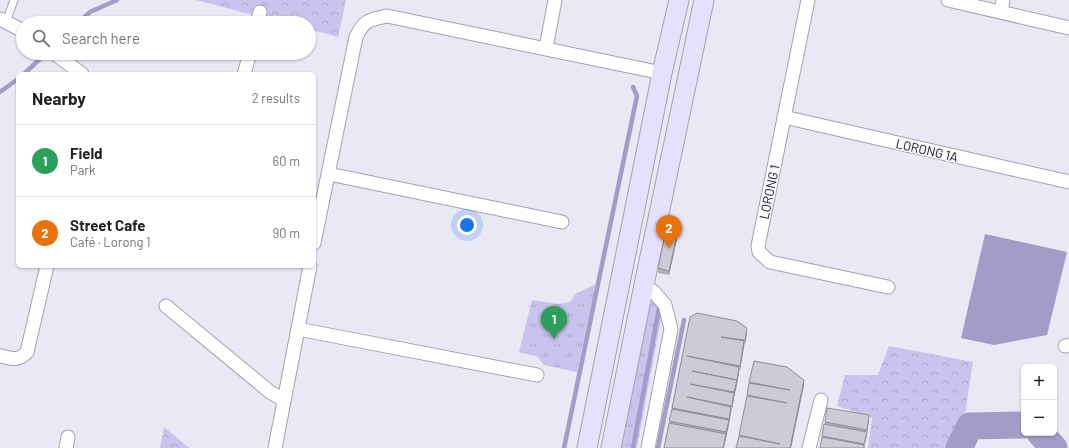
<!DOCTYPE html>
<html lang="en">
<head>
<meta charset="utf-8">
<style>
  :root { --surface:#fff; --page:#f2f2f2; --text:#202124; --muted:#757577; --line:#e0e0e0; --accent:#5c3db5 }
  body { margin:0; font-family:Barlow,sans-serif; background:var(--page); color:var(--text) }
  .controls { position:absolute; right:12px; bottom:12px; display:grid; overflow:hidden; border-radius:6px; box-shadow:0 1px 3px #0004 }
  .controls button { width:36px; height:36px; display:grid; place-items:center; padding:0; border:0; border-bottom:1px solid var(--line); background:var(--surface); color:var(--text); font:20px sans-serif }
  .you { position:absolute; left:467px; top:225px; width:14px; height:14px; margin:-10px; border:3px solid #fff; border-radius:50%; background:#1a73e8; box-shadow:0 0 0 6px #1a73e833 }
  .badge { display:grid; place-items:center; width:26px; height:26px; border-radius:50%; background:var(--accent); color:#fff; font-size:13px; font-weight:700 }
  .pin { position:absolute; translate:-50% -33px; filter:drop-shadow(0 1px 2px #0008) }
  .pin::after { content:''; position:absolute; top:21px; width:14px; height:12px; background:inherit; clip-path:polygon(0 0,100% 0,50% 100%) }
  .list { margin:0; padding:0; list-style:none }
  h2 { display:flex; justify-content:space-between; align-items:center; height:52px; margin:0; padding:0 16px; font-size:17px }
  h2 small { font-size:13px; font-weight:400; color:var(--muted) }
  .list li { display:grid; grid-template-columns:26px 1fr auto; gap:12px; align-items:center; box-sizing:border-box; height:72px; padding:0 16px; border-top:1px solid var(--line) }
  .list b { display:block; font-size:15px; white-space:nowrap }
  .list p { margin:0; font-size:13px; white-space:nowrap; color:var(--muted) }
  .list em { font-size:13px; font-style:normal; color:var(--muted) }
  .icon { flex:none; width:22px; height:22px; fill:none; stroke:currentColor; stroke-width:2; stroke-linecap:round; stroke-linejoin:round }
  .map { position:relative; flex:none; width:1069px; height:448px; overflow:hidden }
  .search { position:absolute; background:var(--surface); box-shadow:0 1px 3px #0004; left:16px; top:16px; width:300px; height:44px; display:flex; align-items:center; gap:10px; box-sizing:border-box; padding:0 14px; border-radius:22px; color:var(--muted); font-size:15px }
  .panel { position:absolute; background:var(--surface); box-shadow:0 1px 3px #0004; left:16px; top:72px; width:300px; height:196px; border-radius:6px }
  .map>svg:first-child { display:block }
  .grass { fill:url(#grass-tufts) }
  .forest { fill:url(#forest-crowns) }
  .water { fill:#a19dc7 }
  .lines { fill:none; stroke-linecap:round; stroke-linejoin:round }
  .stream { stroke:#a19dc7; stroke-width:4.5 }
  .river { stroke:#a19dc7; stroke-width:27 }
  .lane-casing { stroke:#a3a2ae; stroke-width:9 }
  .street-casing { stroke:#a3a2ae; stroke-width:15 }
  .secondary-casing { stroke:#a3a2ae; stroke-width:21 }
  .lane { stroke:#fff; stroke-width:7 }
  .street { stroke:#fff; stroke-width:13 }
  .secondary { stroke:#e5e1fc; stroke-width:19 }
  .wall { fill:#afafba }
  .shaded-wall { fill:#8f8e97 }
  .building { fill:#cccbd8; stroke:#8f8e97 }
  .labels { text-anchor:middle; dominant-baseline:central; stroke-width:3; stroke-linejoin:round; paint-order:stroke }
  .street-label { font-size:13px; fill:#141418; stroke:#f7f6fe }
</style>
</head>
<body>
<div class="map">
<svg width="1069" height="448" viewBox="0 0 1069 448">
  <defs>
    <pattern id="grass-tufts" width="24" height="20" patternUnits="userSpaceOnUse"><rect width="24" height="20" fill="#c8c4ed"/><path d="M3 7l-1-3M5 7V3M7 7l1-3M15 17l-1-3M17 17v-4M19 17l1-3" fill="none" stroke="#aba8ca"/></pattern>
    <pattern id="forest-crowns" width="20" height="18" patternUnits="userSpaceOnUse"><rect width="20" height="18" fill="#c8c4ed"/><path d="M2 6a3 3 0 1 1 6 0M12 15a3 3 0 1 1 6 0" fill="none" stroke="#aba8ca"/></pattern>
  </defs>
  <rect width="100%" height="100%" fill="#e9e8f5"/>
  <g class="grass">
    <polygon points="596,284 577,372 544,365 538,357 519,352 532,300 558,304 570,302 575,294"/>
    <polygon points="649,296 664,303 637,448 621,448"/>
  </g>
  <g class="forest">
    <polygon points="196,0 346,0 338,37 309,29 309,23 284,23"/>
    <polygon points="889,346 973,362 964,420 952,448 868,448 872,418 837,406 845,375 878,375"/>
    <polygon points="164,427 189,448 160,448"/>
  </g>
  <polygon class="water" points="985,234 1067,252 1047,335 994,345 961,338"/>
  <g class="lines">
    <g class="stream">
      <polyline points="78,23 90,12 117,0"/>
      <polyline points="24,74 43,56"/>
      <polyline points="0,92 18,79"/>
      <polyline points="564,448 632,120 637,96 633,87"/>
      <polyline points="633,448 660,303"/>
      <polyline points="658,448 684,320"/>
    </g>
    <g class="river">
      <polyline points="1040,433 1054,448"/>
      <polyline points="959,448 970,426 1024,425"/>
    </g>
    <g class="lane-casing">
      <polyline id="lane" points="6,22 14,0"/>
    </g>
    <g class="street-casing">
      <g id="street">
        <polyline points="808,0 758,246 759,252 770,262 888,287"/>
        <polyline points="948,0 1069,28"/>
        <polyline points="1001,12 1003,0"/>
        <polyline points="0,19 23,31"/>
        <polyline points="257,23 260,12"/>
        <polyline points="546,48 555,0"/>
        <polyline points="54,53 82,74"/>
        <polyline points="244,74 250,53"/>
        <polyline points="784,117 1069,182"/>
        <polyline points="329,174 562,222"/>
        <path d="M314 243 356 37C364 20 369 20 387 16L662 73"/>
        <polyline points="644,285 654,292 665,305 671,329 648,448"/>
        <polyline points="166,306 270,392 284,400"/>
        <polyline points="298,329 537,375"/>
        <polyline points="1065,346 1069,345"/>
        <path d="M0 356C11 358 18 362 27 352L47 266"/>
        <polyline points="66,448 68,437"/>
        <polyline points="275,448 310,266"/>
        <polyline points="809,448 821,400"/>
      </g>
    </g>
    <g class="secondary-casing">
      <g id="secondary">
        <polyline points="587,448 662,73 679,0"/>
        <polyline points="611,448 644,285 704,0"/>
      </g>
    </g>
    <use href="#lane" class="lane"/>
    <use href="#street" class="street"/>
    <use href="#secondary" class="secondary"/>
  </g>
  <g class="wall">
    <polygon points="677,239 669,275 658,273 658,268"/>
    <polygon points="690,317 747,333 726,439 669,423"/>
    <polygon points="754,361 804,385 791,448 736,448 739,436"/>
    <polygon points="869,420 864,448 820,448 825,422"/>
  </g>
  <g class="shaded-wall">
    <polygon points="677,234 677,239 669,275 669,271"/>
    <polygon points="747,328 747,333 745,345 745,340"/>
    <polygon points="744,341 744,346 740,371 740,366"/>
    <polygon points="739,367 739,372 737,384 737,380"/>
    <polygon points="737,380 737,385 734,397 734,392"/>
    <polygon points="804,380 804,385 791,448 790,448"/>
    <polygon points="734,393 734,398 732,410 732,406"/>
    <polygon points="731,407 731,411 729,424 729,419"/>
    <polygon points="869,415 869,420 867,434 867,430"/>
    <polygon points="729,420 729,425 726,437 726,432"/>
    <polygon points="867,432 867,436 864,448"/>
    <polygon points="726,434 726,439 724,448 723,448"/>
  </g>
  <g class="building">
    <polygon points="666,231 677,234 669,271 658,268"/>
    <polygon points="697,313 737,321 747,328 745,340 721,337 744,341 740,366 687,356 739,367 737,380 692,371 737,380 734,392 690,384 734,393 732,406 687,397 731,407 729,419 672,408 690,317"/>
    <polygon points="754,361 787,367 804,380 790,448 736,448 739,436 780,444 739,435 747,396 787,403 747,395 749,383 790,390 749,382"/>
    <polygon points="827,408 869,415 867,430 825,422"/>
    <polygon points="672,409 729,420 726,432 669,421"/>
    <polygon points="669,423 726,434 723,448 664,448"/>
    <polygon points="824,424 867,432 864,444 822,436"/>
    <polygon points="822,437 864,445 864,448 820,448"/>
  </g>
  <g class="labels">
    <g class="street-label">
      <text transform="translate(927 150) rotate(13)">LORONG 1A</text>
      <text transform="translate(769 192) rotate(-78)">LORONG 1</text>
    </g>
  </g>
</svg>
<div class="controls">
<button>+</button>
<button>−</button>
</div>
<div class="you"></div>
<div class="pin badge" style="left:554px;top:339px;background:#2e9e5b">1</div>
<div class="pin badge" style="left:669px;top:248px;background:#e8710a">2</div>
<div class="search"><svg class="icon" aria-label="search" viewBox="0 0 24 24"><circle cx="10" cy="10" r="6"/><path d="M15 15l6 6"/></svg>Search here</div>
<section class="panel">
<h2>Nearby<small>2 results</small></h2>
<ul class="list">
<li><span class="badge" style="background:#2e9e5b">1</span><div><b>Field</b><p>Park</p></div><em>60 m</em></li>
<li><span class="badge" style="background:#e8710a">2</span><div><b>Street Cafe</b><p>Café · Lorong 1</p></div><em>90 m</em></li>
</ul>
</section>
</div>
</body>
</html>
